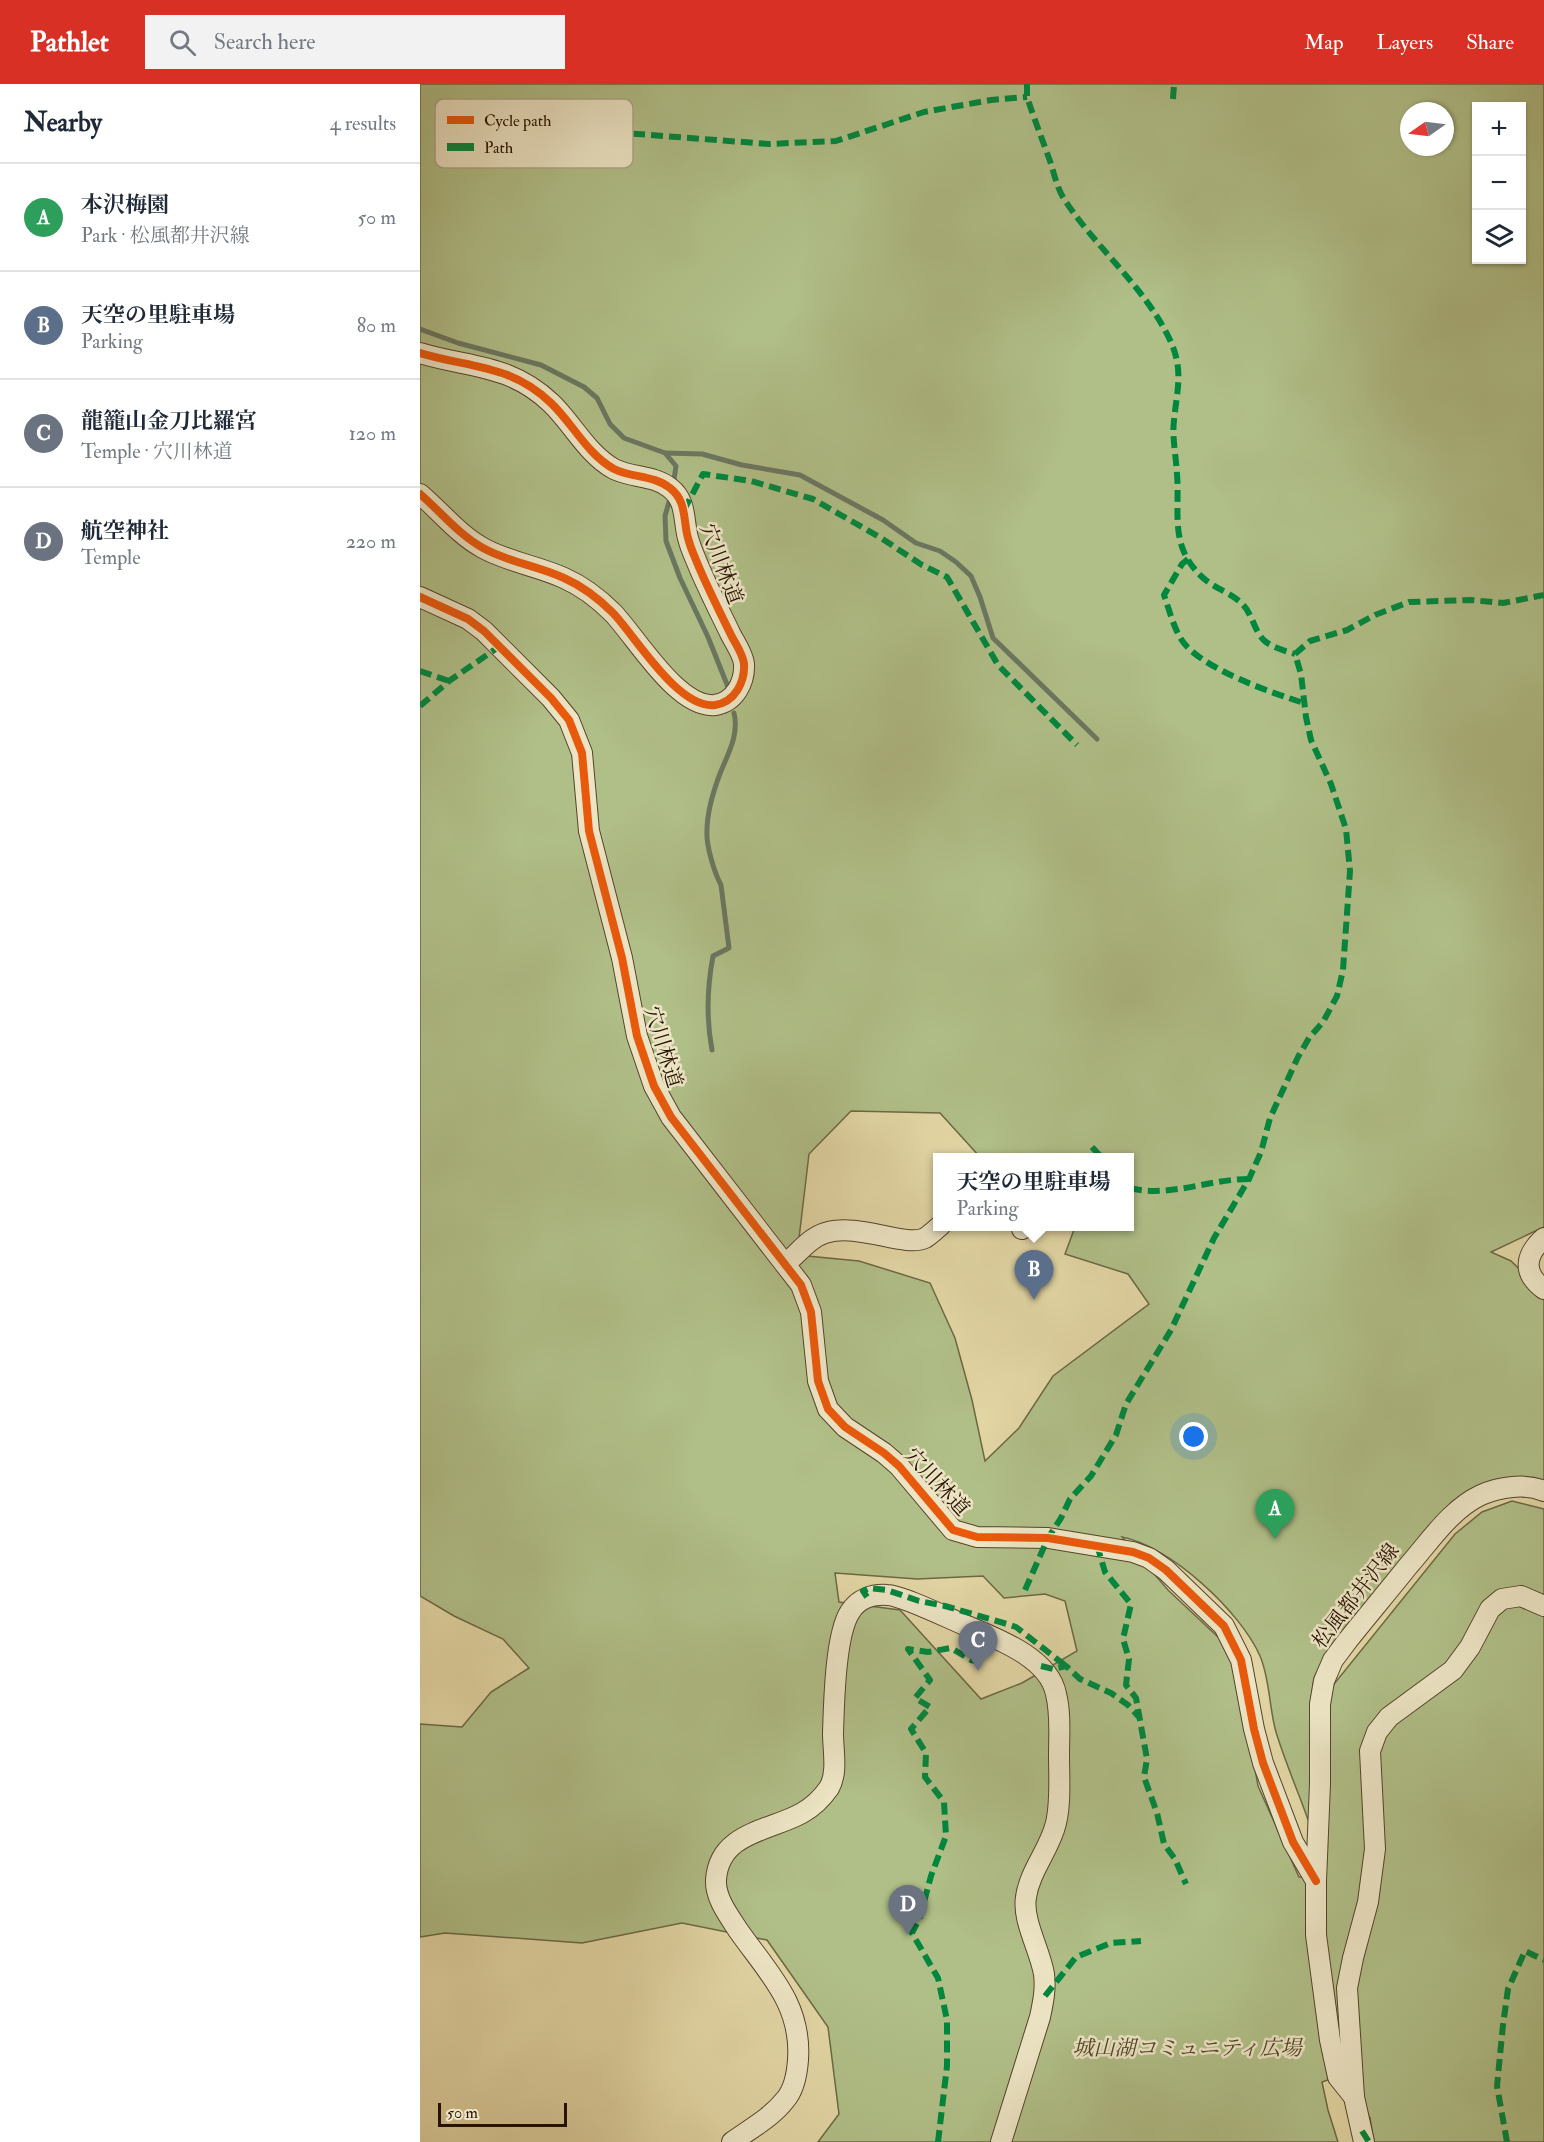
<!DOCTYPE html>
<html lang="en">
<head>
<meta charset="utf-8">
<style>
  :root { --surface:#fff; --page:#f2f2f3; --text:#1f2937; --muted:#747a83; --line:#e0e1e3; --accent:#d93025 }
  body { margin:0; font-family:"IM FELL Double Pica","Noto Serif JP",serif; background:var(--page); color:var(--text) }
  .controls { position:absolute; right:18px; top:18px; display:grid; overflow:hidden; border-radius:0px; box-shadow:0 2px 4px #0004 }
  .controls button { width:54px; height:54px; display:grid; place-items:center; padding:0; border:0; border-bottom:2px solid var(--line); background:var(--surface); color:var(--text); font:30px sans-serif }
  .compass { position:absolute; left:980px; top:18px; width:54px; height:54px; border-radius:50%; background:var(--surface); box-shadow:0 2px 4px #0004; rotate:256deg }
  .scale { position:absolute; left:18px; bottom:15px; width:129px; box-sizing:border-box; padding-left:6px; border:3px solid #281301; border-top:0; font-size:16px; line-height:21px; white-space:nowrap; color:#281301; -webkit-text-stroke:4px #ece4c4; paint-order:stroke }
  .you { position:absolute; left:774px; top:1353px; width:21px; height:21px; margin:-15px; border:4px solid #fff; border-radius:50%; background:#1a73e8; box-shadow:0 0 0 9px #1a73e833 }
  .badge { display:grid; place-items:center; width:39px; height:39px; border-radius:50%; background:var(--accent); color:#fff; font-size:20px; font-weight:700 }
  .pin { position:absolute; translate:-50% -50px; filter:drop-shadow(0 2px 3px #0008) }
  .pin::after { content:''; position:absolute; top:32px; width:21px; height:18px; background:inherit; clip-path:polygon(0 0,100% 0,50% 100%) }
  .popup { position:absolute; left:513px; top:1069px; width:201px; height:78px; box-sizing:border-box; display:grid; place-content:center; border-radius:0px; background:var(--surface); filter:drop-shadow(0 2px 4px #0005); font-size:20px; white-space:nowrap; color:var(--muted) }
  .popup b { font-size:22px; color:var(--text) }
  .popup::after { content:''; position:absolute; left:50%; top:100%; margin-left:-12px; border:12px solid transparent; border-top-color:var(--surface) }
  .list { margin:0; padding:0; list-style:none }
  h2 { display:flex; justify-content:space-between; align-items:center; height:78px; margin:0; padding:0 24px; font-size:26px }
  h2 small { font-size:20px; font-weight:400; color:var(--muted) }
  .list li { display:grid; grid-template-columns:39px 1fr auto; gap:18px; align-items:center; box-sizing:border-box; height:108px; padding:0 24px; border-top:2px solid var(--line) }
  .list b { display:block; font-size:22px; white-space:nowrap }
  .list p { margin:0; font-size:20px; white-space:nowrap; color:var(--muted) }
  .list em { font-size:20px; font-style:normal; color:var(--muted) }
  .icon { flex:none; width:33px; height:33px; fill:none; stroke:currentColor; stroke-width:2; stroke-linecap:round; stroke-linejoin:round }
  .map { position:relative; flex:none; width:1124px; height:2058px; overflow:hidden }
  header { display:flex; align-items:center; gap:36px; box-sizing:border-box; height:84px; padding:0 30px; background:var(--accent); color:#fff }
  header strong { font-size:28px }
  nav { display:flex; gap:33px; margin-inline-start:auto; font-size:21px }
  .search { width:420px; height:54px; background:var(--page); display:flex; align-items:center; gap:15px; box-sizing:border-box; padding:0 21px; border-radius:0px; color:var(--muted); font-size:22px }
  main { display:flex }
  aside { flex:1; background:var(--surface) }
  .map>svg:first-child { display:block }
  .green { fill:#b0be87; stroke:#6c6844; stroke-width:1.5; fill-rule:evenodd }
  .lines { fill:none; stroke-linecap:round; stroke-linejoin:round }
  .stream { stroke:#6a7761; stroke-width:5 }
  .minor-casing { stroke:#56442a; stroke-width:22 }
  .minor { stroke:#ece4c4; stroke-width:20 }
  .quiet { stroke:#00873e; stroke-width:6; stroke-dasharray:12 6; stroke-linecap:butt }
  .cycleway-casing { stroke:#ece4c4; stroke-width:11 }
  .cycleway { stroke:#e8590c; stroke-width:8 }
  .labels { text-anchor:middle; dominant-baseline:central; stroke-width:5; stroke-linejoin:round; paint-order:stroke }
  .street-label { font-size:21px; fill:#281301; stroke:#ece4c4 }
  .park-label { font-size:21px; font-style:italic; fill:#514629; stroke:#ece4c4 }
  .key { fill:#ece4c4; stroke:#b1a58a; stroke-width:1.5 }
  .key-label { font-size:16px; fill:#281301 }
</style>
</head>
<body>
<header>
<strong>Pathlet</strong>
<div class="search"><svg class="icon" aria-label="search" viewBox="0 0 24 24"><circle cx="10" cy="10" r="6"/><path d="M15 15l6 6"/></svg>Search here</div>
<nav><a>Map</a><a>Layers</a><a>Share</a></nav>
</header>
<main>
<aside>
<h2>Nearby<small>4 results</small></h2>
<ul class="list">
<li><span class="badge" style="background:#2e9e5b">A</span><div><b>本沢梅園</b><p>Park · 松風都井沢線</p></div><em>50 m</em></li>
<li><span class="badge" style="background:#5c6f8a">B</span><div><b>天空の里駐車場</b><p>Parking</p></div><em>80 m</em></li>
<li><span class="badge" style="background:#6b7280">C</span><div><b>龍籠山金刀比羅宮</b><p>Temple · 穴川林道</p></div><em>120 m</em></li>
<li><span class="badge" style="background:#6b7280">D</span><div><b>航空神社</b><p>Temple</p></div><em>220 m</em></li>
</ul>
</aside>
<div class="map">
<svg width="1124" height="2058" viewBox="0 0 1124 2058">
  <rect width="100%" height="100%" fill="#e2d5a4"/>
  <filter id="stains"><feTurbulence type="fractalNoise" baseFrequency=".00333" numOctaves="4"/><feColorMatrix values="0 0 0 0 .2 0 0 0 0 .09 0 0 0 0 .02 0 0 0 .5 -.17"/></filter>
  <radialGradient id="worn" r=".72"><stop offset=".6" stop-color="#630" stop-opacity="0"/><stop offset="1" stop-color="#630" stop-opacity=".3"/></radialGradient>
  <path class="green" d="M0 0H1124V1143L1071 1168 1091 1177 1124 1209V1397C1088 1390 1063 1397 1033 1417L905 1572 894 1594 891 1617 892 1747C881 1714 866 1681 856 1648 849 1624 850 1595 840 1572 821 1528 750 1462 702 1453L748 1506 814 1568 838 1702 879 1793H905L906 1610 1035 1450 1062 1428 1092 1417 1124 1425V2058H954L950 2034 927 1989 902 1998 908 2026 918 2058H398L419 2030 408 1943 347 1856 262 1839 162 1859 25 1849 0 1853V1640L42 1643 71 1608 109 1584 83 1555 34 1532 0 1512ZM1056 22H1102V176H1056ZM989 27H1025V63H989ZM431 1027 520 1029 560 1073 710 1074V1142L655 1143 645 1170 708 1190 729 1220 633 1292 599 1344 565 1377 552 1316 535 1254 510 1199 439 1177 377 1171 389 1070ZM415 1489 497 1495 563 1492 584 1514 625 1510 645 1517 657 1567 602 1599 561 1615 480 1526 419 1518Z"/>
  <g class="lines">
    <g class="stream">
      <polyline points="0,245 38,259 121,281 164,303 177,314 190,340 204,354 245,369 256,382 253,402"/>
      <polyline points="245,369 282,370 322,381 380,391 463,436 496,459 520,467 536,478 551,492 560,513 573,554 677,655"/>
      <polyline points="251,411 245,432 246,457 260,494 288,553 308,603"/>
      <path d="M292 966C286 934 287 904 293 872L309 864 301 801C294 788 286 761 287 747 287 727 294 705 301 687 309 668 319 650 314 629"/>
    </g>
    <g class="minor-casing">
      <g id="minor">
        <path d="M0 269C50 284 90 280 131 319 153 340 167 370 194 385 212 394 234 391 250 404 267 417 263 436 268 454 270 462 273 469 276 476 286 501 299 526 311 551 315 559 323 570 324 580 325 598 315 618 295 621 258 625 216 553 193 529 179 515 162 502 144 494 118 482 88 478 63 464 38 450 21 428 0 410"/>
        <polyline points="0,513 48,535 64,547 131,614 149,636 162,669 169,747 202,874 217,952 234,1002 251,1033 381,1201 391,1228 398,1297 408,1325 425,1343 464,1369 479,1382 533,1446 557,1453 628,1454 713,1468 729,1474 746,1486 804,1542 821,1576 834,1645 843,1679 873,1758 896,1797"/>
        <polyline points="601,1142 602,1145"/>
        <path d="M1124 1154C1105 1171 1102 1189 1124 1205"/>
        <path d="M366 1179C379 1169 389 1154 405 1149 438 1138 485 1164 505 1154 510 1151 515 1146 520 1142"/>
        <path d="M934 2013 918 1993 910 1956 896 1851V1797L900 1700V1620L904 1597 913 1576 928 1556C948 1531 969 1506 989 1481 1010 1457 1031 1425 1061 1411 1079 1403 1105 1399 1124 1407"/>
        <path d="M312 2058C330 2045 351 2034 365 2016 374 2006 377 1990 378 1976 382 1920 348 1889 318 1846 309 1832 295 1814 296 1796 299 1748 350 1747 382 1729 393 1723 402 1714 409 1704 418 1689 413 1667 413 1649 414 1621 415 1551 430 1528 438 1515 452 1510 467 1511 481 1511 530 1535 547 1542 578 1555 629 1574 636 1610 641 1630 639 1651 639 1671 639 1693 641 1718 636 1739 630 1765 610 1786 606 1813 602 1836 620 1866 624 1890 626 1905 623 1919 620 1933L581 2058"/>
        <polyline points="944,2058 934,2013 927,1904 933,1874 948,1818 955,1765 950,1667 957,1648 969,1633 1033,1586 1050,1563 1070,1525 1082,1515 1101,1512 1124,1522"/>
      </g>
    </g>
    <use href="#minor" class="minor"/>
    <g class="quiet">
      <path d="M607 0V13C614 34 622 55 630 77 634 89 637 104 644 115 676 164 725 203 750 256 764 286 757 306 754 336 752 354 756 372 757 390 760 429 749 461 781 492 792 503 807 507 819 517 834 529 833 548 846 558 854 564 866 567 875 570"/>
      <polyline points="753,15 754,0"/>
      <polyline points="52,39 139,39 178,47 349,60 416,57 504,28 571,16 607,13"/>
      <polyline points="264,426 283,390 331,397 393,415 461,454 502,481 527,493 578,581 657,661"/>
      <path d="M768 475 762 480 744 511C749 525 753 542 761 555 779 584 852 609 884 619"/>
      <polyline points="875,570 890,557 927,546 955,531 989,518 1051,516 1083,519 1124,511"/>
      <polyline points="0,587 29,597"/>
      <polyline points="0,622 29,597 80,562"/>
      <polyline points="672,1063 682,1074"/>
      <path d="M710 1104C749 1114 789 1095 829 1095"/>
      <polyline points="677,1461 685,1488 711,1520 703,1555 709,1575 706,1601 716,1614 727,1675 724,1693 737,1729 744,1760 755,1775 766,1800"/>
      <polyline points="605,1506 628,1454 641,1434 650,1415 671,1392 696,1351 706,1320 751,1246 794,1154 829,1095 841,1068 850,1034 878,973 889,954 903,938 917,912 923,886 930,787 926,745 911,700 891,656 886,633 881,590 875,570"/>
      <polyline points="447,1513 443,1507 449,1504 467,1506 499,1517 525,1522 587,1540 596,1543 646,1582"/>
      <polyline points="621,1582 633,1585 646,1582 660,1595 691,1609 708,1621 719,1633"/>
      <polyline points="625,1912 656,1873 691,1859 721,1857"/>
      <polyline points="942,2047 949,2058"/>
      <polyline points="518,2058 527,1982 527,1936 518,1894 492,1849 500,1833 511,1792 526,1752 524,1718 505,1693 506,1669 491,1645 510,1623 495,1614 510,1596 488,1565 508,1568 531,1564 551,1576 567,1580"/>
      <polyline points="1087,2058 1077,2002 1083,1941 1088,1905 1105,1867 1124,1876"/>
    </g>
    <g class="cycleway-casing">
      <g id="cycleway">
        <path d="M0 269C50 284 90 280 131 319 153 340 167 370 194 385 212 394 234 391 250 404 267 417 263 436 268 454 270 462 273 469 276 476 286 501 299 526 311 551 315 559 323 570 324 580 325 598 315 618 295 621 258 625 216 553 193 529 179 515 162 502 144 494 118 482 88 478 63 464 38 450 21 428 0 410"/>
        <polyline points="0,513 48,535 64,547 131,614 149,636 162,669 169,747 202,874 217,952 234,1002 251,1033 381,1201 391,1228 398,1297 408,1325 425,1343 464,1369 479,1382 533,1446 557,1453 628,1454 713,1468 729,1474 746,1486 804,1542 821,1576 834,1645 843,1679 873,1758 896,1797"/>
      </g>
    </g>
    <use href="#cycleway" class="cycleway"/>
  </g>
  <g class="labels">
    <g class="street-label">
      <text transform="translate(301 480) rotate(69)">穴川林道</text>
      <text transform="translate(243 963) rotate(73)">穴川林道</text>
      <text transform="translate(517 1398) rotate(47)">穴川林道</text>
      <text transform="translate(936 1512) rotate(-52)">松風都井沢線</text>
    </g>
    <g class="park-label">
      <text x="767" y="1964">城山湖コミュニティ広場</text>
    </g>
  </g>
  <rect x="15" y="15" width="198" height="69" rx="9" class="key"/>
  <rect x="27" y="32" width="27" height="8" fill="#e8590c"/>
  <rect x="27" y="59" width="27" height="8" fill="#00873e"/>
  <g class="key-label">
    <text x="64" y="42">Cycle path</text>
    <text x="64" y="69">Path</text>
  </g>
  <rect width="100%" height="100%" filter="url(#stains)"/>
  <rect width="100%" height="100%" fill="url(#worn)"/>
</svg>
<div class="controls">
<button>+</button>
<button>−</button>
<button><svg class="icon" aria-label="layers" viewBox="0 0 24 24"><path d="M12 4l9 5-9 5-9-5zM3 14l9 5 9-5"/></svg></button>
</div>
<svg class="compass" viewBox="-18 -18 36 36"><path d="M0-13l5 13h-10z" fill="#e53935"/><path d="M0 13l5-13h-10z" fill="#747a83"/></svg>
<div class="scale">50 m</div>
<div class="you"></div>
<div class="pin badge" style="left:855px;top:1455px;background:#2e9e5b">A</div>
<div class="pin badge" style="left:614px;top:1216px;background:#5c6f8a">B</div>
<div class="popup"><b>天空の里駐車場</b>Parking</div>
<div class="pin badge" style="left:558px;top:1587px;background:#6b7280">C</div>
<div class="pin badge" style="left:488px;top:1851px;background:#6b7280">D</div>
</div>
</main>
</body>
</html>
